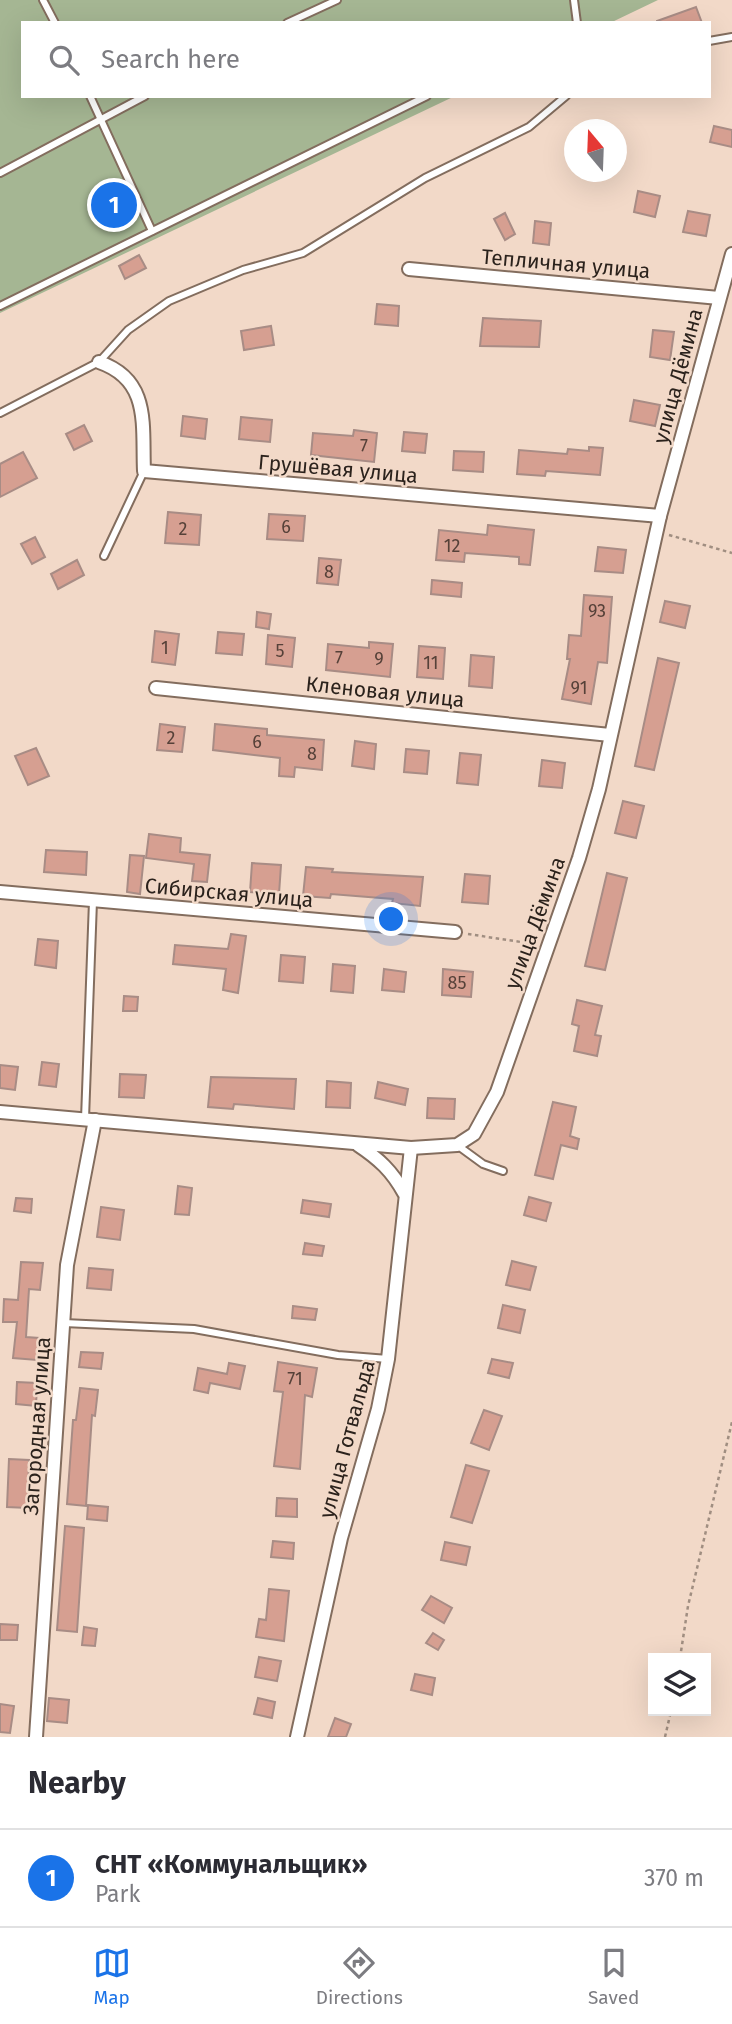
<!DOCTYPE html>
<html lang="en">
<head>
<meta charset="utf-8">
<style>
  :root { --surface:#fff; --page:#f7f7f7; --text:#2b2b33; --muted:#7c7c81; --line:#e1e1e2; --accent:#1a73e8 }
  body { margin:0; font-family:"Fira Sans",sans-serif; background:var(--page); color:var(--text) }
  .controls { position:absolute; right:21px; bottom:21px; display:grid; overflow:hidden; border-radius:0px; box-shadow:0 7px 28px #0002 }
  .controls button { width:63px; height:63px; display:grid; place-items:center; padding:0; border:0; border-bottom:2px solid var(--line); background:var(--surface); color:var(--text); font:35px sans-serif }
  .compass { position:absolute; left:564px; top:119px; width:63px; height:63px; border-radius:50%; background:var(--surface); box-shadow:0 7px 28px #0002; rotate:341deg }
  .you { position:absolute; left:392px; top:920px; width:24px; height:24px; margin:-18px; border:5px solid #fff; border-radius:50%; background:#1a73e8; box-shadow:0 0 0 10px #1a73e833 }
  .badge { display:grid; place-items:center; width:46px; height:46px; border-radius:50%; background:var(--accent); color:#fff; font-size:23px; font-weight:700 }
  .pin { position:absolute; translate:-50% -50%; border:4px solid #fff; box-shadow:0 2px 7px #0006 }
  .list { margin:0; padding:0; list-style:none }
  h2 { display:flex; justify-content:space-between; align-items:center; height:91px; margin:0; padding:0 28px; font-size:30px }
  h2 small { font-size:23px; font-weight:400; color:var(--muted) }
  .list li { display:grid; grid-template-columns:46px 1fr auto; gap:21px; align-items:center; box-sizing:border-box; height:98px; padding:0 28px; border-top:2px solid var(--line) }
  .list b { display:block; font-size:26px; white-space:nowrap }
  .list p { margin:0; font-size:23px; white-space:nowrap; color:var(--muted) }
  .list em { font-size:23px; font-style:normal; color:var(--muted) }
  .icon { flex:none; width:38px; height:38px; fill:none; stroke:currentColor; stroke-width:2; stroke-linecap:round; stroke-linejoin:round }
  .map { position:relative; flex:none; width:732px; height:1737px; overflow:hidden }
  .search { position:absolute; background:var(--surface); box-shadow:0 7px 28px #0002; left:21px; right:21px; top:21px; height:77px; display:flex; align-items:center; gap:18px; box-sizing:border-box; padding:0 24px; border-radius:0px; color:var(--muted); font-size:26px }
  .sheet { height:189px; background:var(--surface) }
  nav { display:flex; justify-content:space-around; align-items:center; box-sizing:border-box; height:98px; border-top:2px solid var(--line); background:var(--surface); font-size:19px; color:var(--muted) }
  nav a { display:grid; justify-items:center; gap:4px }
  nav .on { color:var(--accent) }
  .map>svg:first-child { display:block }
  .green { fill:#a5b693 }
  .building { fill:#d69f91; stroke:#a88c85; stroke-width:2 }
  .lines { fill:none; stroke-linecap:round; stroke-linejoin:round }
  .service-casing { stroke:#836d5e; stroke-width:10 }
  .minor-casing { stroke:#836d5e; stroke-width:16 }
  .path { stroke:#a08e81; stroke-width:2.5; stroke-dasharray:3.5 3.5; stroke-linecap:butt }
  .service { stroke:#fff; stroke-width:6 }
  .minor { stroke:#fff; stroke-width:12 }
  .labels { text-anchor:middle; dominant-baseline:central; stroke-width:5; stroke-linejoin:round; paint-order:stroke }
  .number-label { font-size:18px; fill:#564139 }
  .street-label { font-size:21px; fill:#2b221c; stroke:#f2d9c8 }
</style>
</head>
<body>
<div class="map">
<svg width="732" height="1737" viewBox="0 0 732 1737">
  <rect width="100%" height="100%" fill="#f2d9c8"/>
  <polygon class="green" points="0,0 658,0 610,23 23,23 23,96 455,96 0,313"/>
  <g class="building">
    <polygon points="696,7 702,23 657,23 657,21"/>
    <polygon points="714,126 732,130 732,147 710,142"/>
    <polygon points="638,191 660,196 655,217 634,212"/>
    <polygon points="688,211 710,215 706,236 683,232"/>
    <polygon points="505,213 515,234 505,240 494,219"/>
    <polygon points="535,221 551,223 549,245 533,243"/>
    <polygon points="139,255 146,268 125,279 119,266"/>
    <polygon points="377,304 399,306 398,326 375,324"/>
    <polygon points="483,318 541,321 539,347 480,346"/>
    <polygon points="271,326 274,345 244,350 241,331"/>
    <polygon points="653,330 674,332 670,360 650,357"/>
    <polygon points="634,400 660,405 655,426 630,421"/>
    <polygon points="183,416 207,419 205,439 181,436"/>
    <polygon points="241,417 272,420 270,442 239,439"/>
    <polygon points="84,425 92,441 74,450 66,434"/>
    <polygon points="354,430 377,433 374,462 311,455 313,433 353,436"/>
    <polygon points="404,432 427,434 425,453 402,451"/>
    <polygon points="589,447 603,448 600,475 546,471 545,476 517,474 519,450 567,454 568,449 589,451"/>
    <polygon points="454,451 484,452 483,472 453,470"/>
    <polygon points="23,452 37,478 0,497 0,464"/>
    <polygon points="168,512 201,515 199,545 165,543"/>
    <polygon points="269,514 305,516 303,541 267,539"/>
    <polygon points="488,525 534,530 530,565 519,564 519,557 465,553 464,562 436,560 439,530 487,535"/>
    <polygon points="35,537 45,557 32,564 21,544"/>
    <polygon points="598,547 626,550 623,573 595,571"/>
    <polygon points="319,558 341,560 338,585 317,583"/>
    <polygon points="77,560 84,575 58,589 51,574"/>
    <polygon points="432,580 462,583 461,597 431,594"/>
    <polygon points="584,595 612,597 607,663 598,662 591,704 562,699 570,659 567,659 569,635 581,636"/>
    <polygon points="665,601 690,606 685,628 660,622"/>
    <polygon points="257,612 271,614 269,629 256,627"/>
    <polygon points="155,631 179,634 175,665 152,662"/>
    <polygon points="218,632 244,634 242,655 216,653"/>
    <polygon points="268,635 295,638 292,667 266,664"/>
    <polygon points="369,642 393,644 390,677 326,670 328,644 369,648"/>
    <polygon points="419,646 445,648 443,679 417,677"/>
    <polygon points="471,655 494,657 492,688 469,686"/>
    <polygon points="658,658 679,663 654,770 635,766"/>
    <polygon points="160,724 185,727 182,752 157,750"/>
    <polygon points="215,724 267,729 267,735 324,740 322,770 295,767 294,777 279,776 280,758 213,750"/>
    <polygon points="355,741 376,744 374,769 352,766"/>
    <polygon points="36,748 49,776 28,785 15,756"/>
    <polygon points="406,749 429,751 427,774 404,772"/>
    <polygon points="460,753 481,755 478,785 457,783"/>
    <polygon points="542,760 565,763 562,788 539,786"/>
    <polygon points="623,801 644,806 636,838 615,833"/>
    <polygon points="149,834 181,838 180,852 210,855 207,882 192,881 194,864 146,858"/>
    <polygon points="46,850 87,852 86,875 44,872"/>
    <polygon points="130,855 144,856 140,894 127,892"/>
    <polygon points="252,863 281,865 279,894 250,892"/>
    <polygon points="306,867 333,869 332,872 423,877 420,906 392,903 393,899 331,894 330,898 303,896"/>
    <polygon points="607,873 627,878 605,970 585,966"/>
    <polygon points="465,874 490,876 488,904 462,902"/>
    <polygon points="231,934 246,936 238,993 223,990 226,969 173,964 175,945 228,949"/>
    <polygon points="38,939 58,941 56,968 35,965"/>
    <polygon points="281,955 305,957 303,983 279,981"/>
    <polygon points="333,964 355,966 353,993 331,991"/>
    <polygon points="384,969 406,972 404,992 382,990"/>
    <polygon points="443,969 473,972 471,997 442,995"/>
    <polygon points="124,996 138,997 137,1011 123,1011"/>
    <polygon points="577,1000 602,1006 595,1035 601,1036 597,1056 574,1051 579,1026 572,1024"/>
    <polygon points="42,1062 59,1064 56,1087 39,1085"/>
    <polygon points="0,1065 18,1067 15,1090 0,1088"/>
    <polygon points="120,1074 146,1075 144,1098 119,1097"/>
    <polygon points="211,1077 296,1079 294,1109 234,1104 233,1109 208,1107"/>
    <polygon points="327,1081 351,1083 350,1108 326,1107"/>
    <polygon points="378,1082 408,1089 405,1105 375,1098"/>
    <polygon points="428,1098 455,1099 454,1119 427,1118"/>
    <polygon points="553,1102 576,1107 570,1136 579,1139 577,1149 561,1145 553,1179 535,1175"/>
    <polygon points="178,1186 192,1188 189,1215 175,1214"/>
    <polygon points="529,1197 551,1203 546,1221 524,1215"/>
    <polygon points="16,1198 32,1199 31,1213 14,1211"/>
    <polygon points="303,1200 331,1204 329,1217 301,1213"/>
    <polygon points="101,1207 124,1210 120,1240 97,1237"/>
    <polygon points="305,1243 324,1246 322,1256 303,1254"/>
    <polygon points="512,1261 536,1267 530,1290 506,1285"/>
    <polygon points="21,1262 43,1263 40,1290 29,1289 26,1337 39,1338 37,1360 13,1358 17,1322 3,1322 4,1299 18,1300"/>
    <polygon points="89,1268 113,1270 111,1290 87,1288"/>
    <polygon points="503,1305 525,1310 520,1333 498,1328"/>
    <polygon points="293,1306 317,1309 315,1320 292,1318"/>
    <polygon points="81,1352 103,1353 101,1369 79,1367"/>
    <polygon points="492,1359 513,1363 509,1378 488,1373"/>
    <polygon points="278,1362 317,1368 312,1397 305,1395 300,1469 274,1466 283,1392 274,1391"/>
    <polygon points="229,1363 245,1366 240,1389 210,1383 208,1393 194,1390 198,1368 227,1374"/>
    <polygon points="17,1382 37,1383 36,1406 16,1404"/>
    <polygon points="80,1388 98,1390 95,1416 92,1415 86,1506 67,1504 73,1420 76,1420"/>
    <polygon points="484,1410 502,1416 489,1450 471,1443"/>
    <polygon points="9,1459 29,1460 28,1508 7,1507"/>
    <polygon points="466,1465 489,1471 472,1523 451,1517"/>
    <polygon points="277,1498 297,1499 297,1517 276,1516"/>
    <polygon points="88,1505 108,1507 107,1521 87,1519"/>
    <polygon points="65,1526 84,1528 77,1632 57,1630"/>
    <polygon points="273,1541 294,1543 293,1559 271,1557"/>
    <polygon points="445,1542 470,1547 466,1565 441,1560"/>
    <polygon points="269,1589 289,1591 284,1641 256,1637 259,1619 266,1620"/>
    <polygon points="431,1596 452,1608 444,1623 422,1610"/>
    <polygon points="0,1624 18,1625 17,1640 0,1640"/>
    <polygon points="84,1627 97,1629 95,1646 82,1645"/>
    <polygon points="433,1633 444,1640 438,1650 426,1643"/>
    <polygon points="259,1657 281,1661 277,1681 255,1677"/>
    <polygon points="415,1674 435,1678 432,1695 411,1690"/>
    <polygon points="49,1698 69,1700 67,1723 47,1721"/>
    <polygon points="258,1698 275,1702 272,1718 254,1714"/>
    <polygon points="0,1704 14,1706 10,1733 0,1732"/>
    <polygon points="335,1718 351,1724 346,1737 328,1737"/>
  </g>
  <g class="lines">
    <g class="service-casing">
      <g id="service">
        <polyline points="43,0 55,23"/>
        <polyline points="574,0 577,23"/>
        <polyline points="287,23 337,0"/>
        <polyline points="709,41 732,37"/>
        <polyline points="90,96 152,231"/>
        <polyline points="0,173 145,96"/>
        <polyline points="0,306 427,96"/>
        <polyline points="0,413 99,362 128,330 169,301 243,270 303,253 425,178 529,127 566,96"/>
        <polyline points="104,556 144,471"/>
        <polyline points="85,1119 93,901"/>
        <polyline points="457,1145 483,1164 503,1171"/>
        <polyline points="64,1323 194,1329 338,1355 388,1359"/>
      </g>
    </g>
    <g class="minor-casing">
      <g id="minor">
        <polyline points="409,269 719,298"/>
        <path d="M99 362C151 380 142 425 144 471L660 516"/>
        <polyline points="156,688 610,735"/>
        <polyline points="0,892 455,932"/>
        <polyline points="0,1112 411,1148 457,1145 474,1134 497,1092 579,858 599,789 660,516 732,254"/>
        <path d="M358 1145C379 1159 392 1171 404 1193"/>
        <polyline points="36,1737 67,1265 95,1120"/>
        <polyline points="297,1737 341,1538 378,1409 388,1359 411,1148"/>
      </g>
    </g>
    <g class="path">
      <polyline points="669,535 732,553"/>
      <polyline points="468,934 534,944"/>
      <polyline points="680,1658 688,1606 732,1422"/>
      <polyline points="665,1737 671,1711"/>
    </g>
    <use href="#service" class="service"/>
    <use href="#minor" class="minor"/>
  </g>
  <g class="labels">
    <g class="number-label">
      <text x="364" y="446">7</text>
      <text x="286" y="527">6</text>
      <text x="183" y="529">2</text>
      <text x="452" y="546">12</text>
      <text x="329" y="572">8</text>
      <text x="597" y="611">93</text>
      <text x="165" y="648">1</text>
      <text x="280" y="651">5</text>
      <text x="339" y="658">7</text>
      <text x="379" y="659">9</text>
      <text x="431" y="663">11</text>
      <text x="579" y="688">91</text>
      <text x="171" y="738">2</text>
      <text x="257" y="742">6</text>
      <text x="312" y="754">8</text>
      <text x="457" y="983">85</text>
      <text x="295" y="1379">71</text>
    </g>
    <g class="street-label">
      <text transform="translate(566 264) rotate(5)">Тепличная улица</text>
      <text transform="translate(678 376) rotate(-75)">улица Дёмина</text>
      <text transform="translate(338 469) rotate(5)">Грушёвая улица</text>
      <text transform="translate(385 692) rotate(6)">Кленовая улица</text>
      <text transform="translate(229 893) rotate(5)">Сибирская улица</text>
      <text transform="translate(535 923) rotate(-70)">улица Дёмина</text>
      <text transform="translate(37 1426) rotate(-86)">Загородная улица</text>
      <text transform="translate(347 1439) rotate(-75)">улица Готвальда</text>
    </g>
  </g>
</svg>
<div class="controls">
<button><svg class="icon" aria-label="layers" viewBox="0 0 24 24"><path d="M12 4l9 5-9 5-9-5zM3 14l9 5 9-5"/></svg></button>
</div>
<svg class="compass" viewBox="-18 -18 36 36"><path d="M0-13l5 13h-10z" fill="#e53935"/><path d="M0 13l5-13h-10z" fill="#7c7c81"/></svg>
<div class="you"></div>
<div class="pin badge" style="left:114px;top:205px">1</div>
<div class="search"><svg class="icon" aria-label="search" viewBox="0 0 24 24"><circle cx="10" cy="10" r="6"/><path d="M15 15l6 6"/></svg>Search here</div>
</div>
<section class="sheet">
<h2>Nearby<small></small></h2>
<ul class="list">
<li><span class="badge">1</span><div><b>СНТ «Коммунальщик»</b><p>Park</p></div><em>370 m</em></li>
</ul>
</section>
<nav>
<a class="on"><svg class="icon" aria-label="map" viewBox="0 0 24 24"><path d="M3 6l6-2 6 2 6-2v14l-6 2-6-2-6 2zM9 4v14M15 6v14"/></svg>Map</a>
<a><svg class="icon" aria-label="directions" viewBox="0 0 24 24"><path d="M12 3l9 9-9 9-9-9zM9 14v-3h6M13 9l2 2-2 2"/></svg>Directions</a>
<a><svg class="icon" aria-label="saved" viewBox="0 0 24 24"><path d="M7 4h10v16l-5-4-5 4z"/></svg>Saved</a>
</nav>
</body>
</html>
